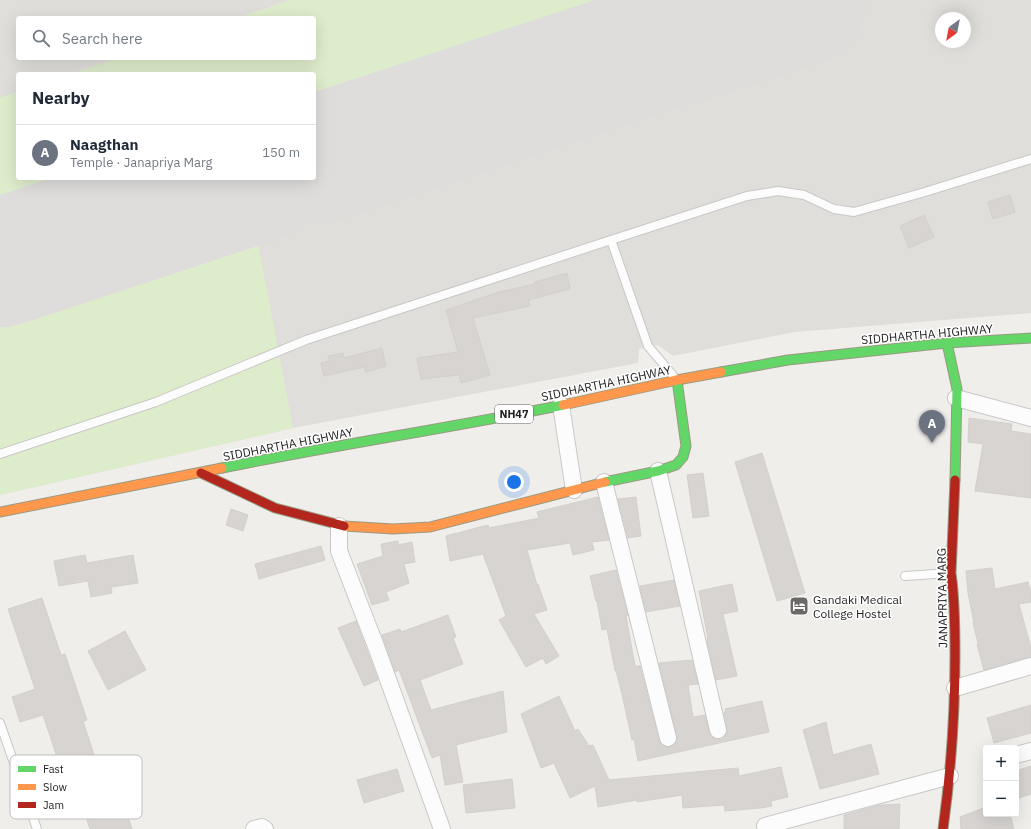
<!DOCTYPE html>
<html lang="en">
<head>
<meta charset="utf-8">
<style>
  :root { --surface:#fff; --page:#f2f2f3; --text:#1f2937; --muted:#747a83; --line:#e0e1e3; --accent:#6a6968 }
  body { margin:0; font-family:"IBM Plex Sans",sans-serif; background:var(--page); color:var(--text) }
  .controls { position:absolute; right:12px; bottom:12px; display:grid; overflow:hidden; border-radius:4px; box-shadow:0 4px 16px #0002 }
  .controls button { width:36px; height:36px; display:grid; place-items:center; padding:0; border:0; border-bottom:1px solid var(--line); background:var(--surface); color:var(--text); font:20px sans-serif }
  .compass { position:absolute; left:935px; top:12px; width:36px; height:36px; border-radius:50%; background:var(--surface); box-shadow:0 4px 16px #0002; rotate:212deg }
  .you { position:absolute; left:514px; top:482px; width:14px; height:14px; margin:-10px; border:3px solid #fff; border-radius:50%; background:#1a73e8; box-shadow:0 0 0 6px #1a73e833 }
  .badge { display:grid; place-items:center; width:26px; height:26px; border-radius:50%; background:var(--accent); color:#fff; font-size:13px; font-weight:700 }
  .pin { position:absolute; translate:-50% -33px; filter:drop-shadow(0 1px 2px #0008) }
  .pin::after { content:''; position:absolute; top:21px; width:14px; height:12px; background:inherit; clip-path:polygon(0 0,100% 0,50% 100%) }
  .list { margin:0; padding:0; list-style:none }
  h2 { display:flex; justify-content:space-between; align-items:center; height:52px; margin:0; padding:0 16px; font-size:17px }
  h2 small { font-size:13px; font-weight:400; color:var(--muted) }
  .list li { display:grid; grid-template-columns:26px 1fr auto; gap:12px; align-items:center; box-sizing:border-box; height:56px; padding:0 16px; border-top:1px solid var(--line) }
  .list b { display:block; font-size:15px; white-space:nowrap }
  .list p { margin:0; font-size:13px; white-space:nowrap; color:var(--muted) }
  .list em { font-size:13px; font-style:normal; color:var(--muted) }
  .icon { flex:none; width:22px; height:22px; fill:none; stroke:currentColor; stroke-width:2; stroke-linecap:round; stroke-linejoin:round }
  .map { position:relative; flex:none; width:1031px; height:829px; overflow:hidden }
  .search { position:absolute; background:var(--surface); box-shadow:0 4px 16px #0002; left:16px; top:16px; width:300px; height:44px; display:flex; align-items:center; gap:10px; box-sizing:border-box; padding:0 14px; border-radius:4px; color:var(--muted); font-size:15px }
  .panel { position:absolute; background:var(--surface); box-shadow:0 4px 16px #0002; left:16px; top:72px; width:300px; height:108px; border-radius:4px }
  .map>svg:first-child { display:block }
  .airport { fill:#e0deda; fill-rule:evenodd }
  .grass { fill:#ddeccb }
  .lines { fill:none; stroke-linecap:round; stroke-linejoin:round }
  .taxiway { stroke:#dedddc; stroke-width:52 }
  .runway { stroke:#dedddc; stroke-width:129 }
  .building { fill:#d7d4d2; stroke:#d3d0cc }
  .lane-casing { stroke:#c9c8c7; stroke-width:10 }
  .street-casing { stroke:#c9c8c7; stroke-width:18 }
  .fast-casing { stroke:#999a82; stroke-width:11 }
  .slow-casing { stroke:#999a82; stroke-width:11 }
  .jam-casing { stroke:#999a82; stroke-width:11 }
  .lane { stroke:#fdfcfc; stroke-width:8 }
  .street { stroke:#fdfcfc; stroke-width:16 }
  .fast { stroke:#63d668; stroke-width:9 }
  .slow { stroke:#ff974d; stroke-width:9 }
  .jam { stroke:#b3261e; stroke-width:9 }
  .labels { text-anchor:middle; dominant-baseline:central; stroke-width:3; stroke-linejoin:round; paint-order:stroke }
  .shield { fill:#fff; stroke:#646464; stroke-width:1 }
  .shield-label { font-size:11px; font-weight:bold; fill:#222 }
  .street-label { font-size:12px; fill:#222; stroke:#fff }
  .poi-label { font-size:12px; fill:#222; stroke:#fff; text-anchor:start }
  .key { fill:#fff; stroke:#bdbdbd; stroke-width:1 }
  .key-label { font-size:11px; fill:#222 }
</style>
</head>
<body>
<div class="map">
<svg width="1031" height="829" viewBox="0 0 1031 829">
  <rect width="100%" height="100%" fill="#f0eeeb"/>
  <path class="airport" d="M0 0H1031V313L795 332 673 356 658 345 639 349 638 363 293 428 0 495ZM18 18H314V58H18ZM941 18H965V42H941ZM18 74H314V178H18Z"/>
  <g class="grass">
    <polygon points="290,0 638,0 314,104 314,74 70,74 118,58 314,58 314,18 237,18"/>
    <polygon points="18,91 18,178 81,178 0,204 0,98"/>
    <polygon points="255,228 293,428 0,495 0,312"/>
  </g>
  <g class="lines">
    <polyline class="taxiway" points="0,256 18,257"/>
    <g class="runway">
      <polyline points="314,160 802,0"/>
      <polyline points="0,263 258,178"/>
    </g>
  </g>
  <g class="building">
    <polygon points="1010,195 1015,212 993,219 988,202"/>
    <polygon points="924,215 934,237 909,248 900,226"/>
    <polygon points="567,273 570,289 528,300 530,306 473,318 490,375 461,383 459,375 421,379 417,358 458,352 446,310 499,292 535,284 535,282"/>
    <polygon points="382,348 386,366 366,372 364,367 324,376 321,363 330,361 328,356 343,353 344,358"/>
    <polygon points="969,418 1012,424 1011,431 1031,434 1031,498 975,491 983,444 968,442"/>
    <polygon points="762,453 805,593 777,601 735,462"/>
    <polygon points="703,473 709,516 693,518 687,475"/>
    <polygon points="598,497 609,540 592,542 594,550 573,555 570,543 527,550 537,585 538,584 547,610 534,614 559,656 546,664 543,658 526,667 499,620 506,616 483,554 450,561 446,536 488,525 489,528 539,518 537,512"/>
    <polygon points="636,497 641,536 628,538 618,499"/>
    <polygon points="231,509 248,515 243,531 226,525"/>
    <polygon points="398,541 398,545 412,542 415,562 404,564 409,583 386,592 389,600 372,605 357,564 383,556 381,544"/>
    <polygon points="321,546 325,560 259,579 255,564"/>
    <polygon points="85,555 87,563 133,555 138,583 111,587 112,593 91,597 88,581 59,586 54,561"/>
    <polygon points="992,568 995,589 1028,582 1031,593 1031,602 1019,604 1031,648 1031,657 984,670 977,644 978,643 973,623 974,623 968,593 966,571"/>
    <polygon points="616,570 628,615 626,616 635,666 640,666 659,740 661,744 665,747 671,747 675,745 677,741 677,736 659,663 692,660 698,684 688,685 693,717 705,715 709,732 711,737 716,739 721,739 724,737 727,733 727,728 724,712 726,712 725,709 762,701 769,732 638,761 634,739 632,740 622,694 616,671 615,671 607,629 602,630 597,601 596,601 590,576"/>
    <polygon points="674,580 680,606 646,612 640,586"/>
    <polygon points="732,584 738,611 723,614 737,676 716,680 707,641 707,639 708,639 699,591"/>
    <polygon points="42,598 61,655 65,654 87,720 83,721 102,779 106,777 116,806 124,803 132,829 90,829 77,790 69,793 43,715 20,722 12,697 35,689 8,609"/>
    <polygon points="448,615 456,637 453,638 463,664 420,680 431,710 503,691 507,732 456,745 463,782 445,785 440,755 432,758 399,670 395,672 382,635 400,629 401,632"/>
    <polygon points="356,621 378,680 364,686 338,628"/>
    <polygon points="125,631 146,670 108,690 88,651"/>
    <polygon points="559,696 575,731 578,729 589,746 593,745 609,780 738,768 739,776 781,767 788,797 771,801 772,806 761,808 725,811 724,805 683,808 682,795 637,802 637,800 598,807 595,786 570,798 554,763 541,768 521,714"/>
    <polygon points="1031,705 1031,733 994,743 987,718"/>
    <polygon points="826,722 833,755 871,744 879,774 820,789 803,730"/>
    <polygon points="1031,766 1031,794 1016,799 1016,771"/>
    <polygon points="397,769 404,791 364,803 357,780"/>
    <polygon points="512,779 515,808 466,813 463,785"/>
    <polygon points="900,804 899,829 844,829 844,815 880,805"/>
    <polygon points="986,807 986,814 1010,814 1014,829 961,829 960,817"/>
  </g>
  <g class="lines">
    <g class="lane-casing">
      <g id="lane">
        <polyline points="611,240 747,196 778,191 804,195 834,209 854,212 925,192 1031,159"/>
        <polyline points="0,454 156,402 306,340 611,240 648,346 676,379"/>
        <polyline points="905,576 950,573"/>
        <polyline points="0,723 37,829"/>
      </g>
    </g>
    <g class="street-casing">
      <g id="street">
        <polyline points="956,398 1031,418"/>
        <polyline points="561,405 574,490"/>
        <polyline points="658,471 718,730"/>
        <polyline points="604,482 668,738"/>
        <polyline points="339,526 339,551 377,649 442,829"/>
        <polyline points="955,688 1031,666"/>
        <polyline points="1016,755 1031,751"/>
        <polyline points="765,826 950,776"/>
        <polyline points="254,829 262,827 265,829"/>
      </g>
    </g>
    <g class="fast-casing">
      <g id="fast">
        <polyline points="947,343 957,389 955,480"/>
        <polyline points="721,372 788,360 947,343 1031,338"/>
        <path d="M222 468C335 445 450 428 563 405"/>
        <polyline points="605,482 658,471 676,465 683,457 686,446 677,380"/>
      </g>
    </g>
    <g class="slow-casing">
      <g id="slow">
        <polyline points="563,405 677,380 721,372"/>
        <polyline points="0,512 222,468"/>
        <polyline points="344,526 393,529 430,527 605,482"/>
      </g>
    </g>
    <g class="jam-casing">
      <g id="jam">
        <polyline points="201,473 275,508 344,526"/>
        <path d="M943 829C951 771 955 714 955 655 955 628 955 600 951 573L955 480"/>
      </g>
    </g>
    <use href="#lane" class="lane"/>
    <use href="#street" class="street"/>
    <use href="#fast" class="fast"/>
    <use href="#slow" class="slow"/>
    <use href="#jam" class="jam"/>
  </g>
  <defs>
    <g id="hotel-square" transform="scale(1)"><rect x="-9" y="-9" width="18" height="18" rx="4" fill="#6a6968" stroke="#fff"/><path d="M-6-4.5h1.5V1H6V5H4.5V3h-9V5H-6ZM-4 0a1.8 1.8 0 1 1 3.6 0ZM.5 0V-2.5h3Q6-2.5 6 0Z" fill="#fff"/></g>
  </defs>
  <g fill-rule="evenodd">
    <use href="#hotel-square" x="799" y="606"/>
  </g>
  <g class="labels">
    <rect class="shield" x="495" y="405" width="38" height="18" rx="3"/>
    <g class="shield-label">
      <text x="514" y="414">NH47</text>
    </g>
    <g class="street-label">
      <text transform="translate(927 334) rotate(-5)">SIDDHARTHA HIGHWAY</text>
      <text transform="translate(606 383) rotate(-12)">SIDDHARTHA HIGHWAY</text>
      <text transform="translate(288 444) rotate(-11)">SIDDHARTHA HIGHWAY</text>
      <text transform="translate(942 598) rotate(-91)">JANAPRIYA MARG</text>
    </g>
    <g class="poi-label">
      <text x="813" y="599">Gandaki Medical<tspan x="813" dy="14">College Hostel</tspan></text>
    </g>
  </g>
  <rect x="10" y="755" width="132" height="64" rx="6" class="key"/>
  <rect x="18" y="766" width="18" height="6" fill="#63d668"/>
  <rect x="18" y="784" width="18" height="6" fill="#ff974d"/>
  <rect x="18" y="802" width="18" height="6" fill="#b3261e"/>
  <g class="key-label">
    <text x="43" y="773">Fast</text>
    <text x="43" y="791">Slow</text>
    <text x="43" y="809">Jam</text>
  </g>
</svg>
<div class="controls">
<button>+</button>
<button>−</button>
</div>
<svg class="compass" viewBox="-18 -18 36 36"><path d="M0-13l5 13h-10z" fill="#e53935"/><path d="M0 13l5-13h-10z" fill="#747a83"/></svg>
<div class="you"></div>
<div class="pin badge" style="left:932px;top:443px;background:#6b7280">A</div>
<div class="search"><svg class="icon" aria-label="search" viewBox="0 0 24 24"><circle cx="10" cy="10" r="6"/><path d="M15 15l6 6"/></svg>Search here</div>
<section class="panel">
<h2>Nearby<small></small></h2>
<ul class="list">
<li><span class="badge" style="background:#6b7280">A</span><div><b>Naagthan</b><p>Temple · Janapriya Marg</p></div><em>150 m</em></li>
</ul>
</section>
</div>
</body>
</html>
